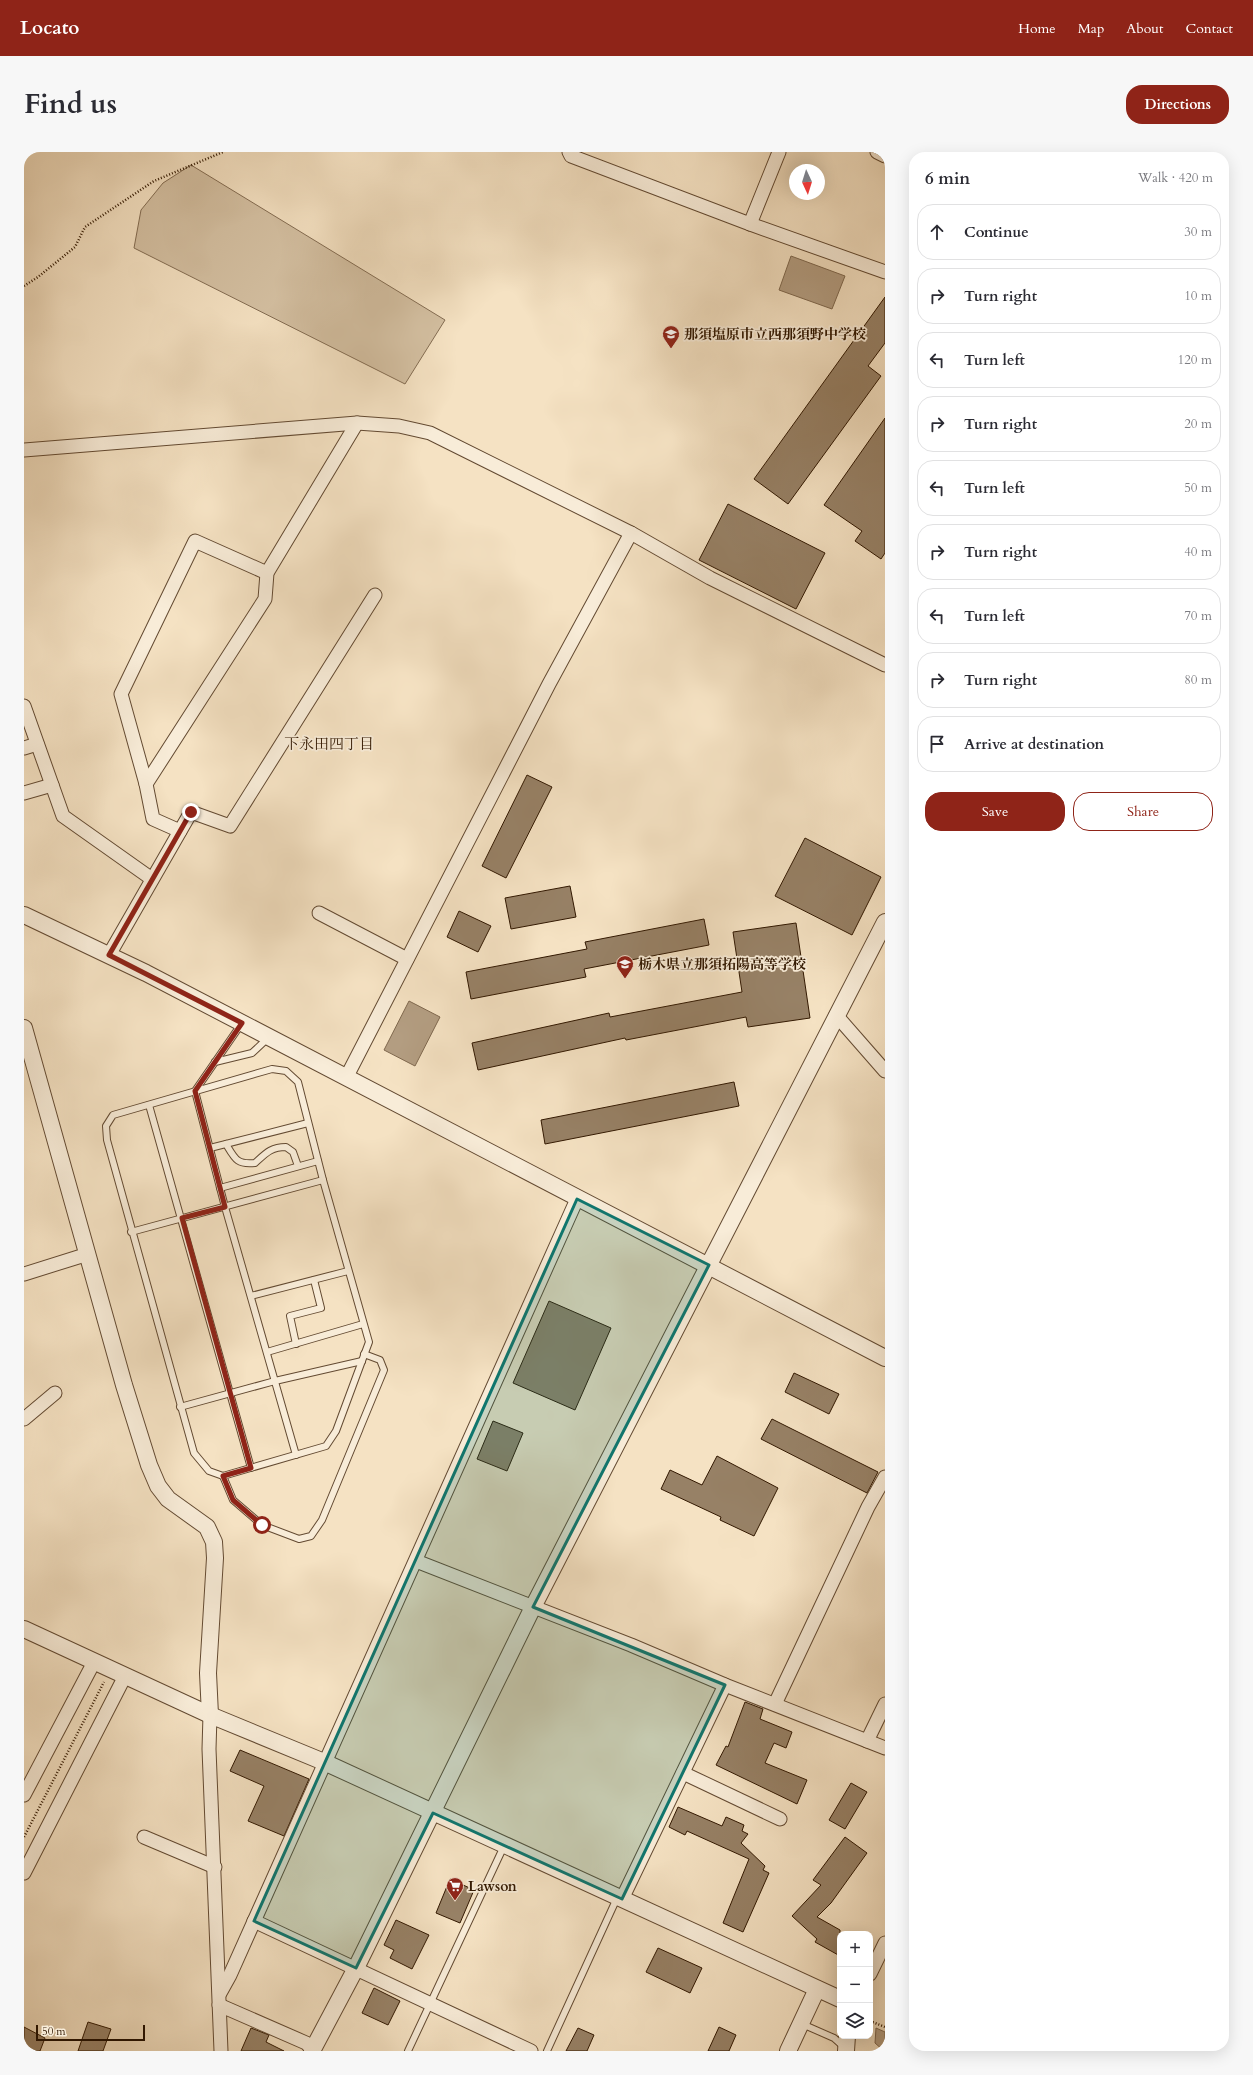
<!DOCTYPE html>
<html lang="en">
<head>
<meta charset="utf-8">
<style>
  :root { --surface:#fff; --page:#f7f7f7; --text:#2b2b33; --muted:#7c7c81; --line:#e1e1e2; --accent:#8f2418 }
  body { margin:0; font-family:Cardo,"Noto Serif JP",serif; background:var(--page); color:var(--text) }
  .controls { position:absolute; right:12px; bottom:12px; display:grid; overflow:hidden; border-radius:8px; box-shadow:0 4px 16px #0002 }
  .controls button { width:36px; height:36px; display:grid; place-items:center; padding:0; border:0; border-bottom:1px solid var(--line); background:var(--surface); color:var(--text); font:20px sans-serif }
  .compass { position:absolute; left:765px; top:12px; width:36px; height:36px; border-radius:50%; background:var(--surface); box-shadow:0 4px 16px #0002; rotate:176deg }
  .scale { position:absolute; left:12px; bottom:10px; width:109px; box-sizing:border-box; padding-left:4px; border:2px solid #321801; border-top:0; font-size:11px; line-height:14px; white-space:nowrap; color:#321801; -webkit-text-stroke:3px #f8ecd8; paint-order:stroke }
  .stop { position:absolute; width:12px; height:12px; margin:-9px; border:3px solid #8f2418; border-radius:50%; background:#fff }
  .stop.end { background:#8f2418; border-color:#fff; box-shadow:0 1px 4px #0008 }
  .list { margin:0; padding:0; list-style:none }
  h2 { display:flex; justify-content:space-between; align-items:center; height:52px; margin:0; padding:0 16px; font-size:17px }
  h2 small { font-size:13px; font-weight:400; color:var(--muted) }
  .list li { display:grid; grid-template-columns:26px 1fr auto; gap:12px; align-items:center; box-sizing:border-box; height:56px; margin:0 8px 8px; padding:0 8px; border:1px solid var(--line); border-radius:16px }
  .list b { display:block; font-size:15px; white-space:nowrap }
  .list em { font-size:13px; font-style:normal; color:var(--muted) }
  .actions { display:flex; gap:8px; padding:12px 16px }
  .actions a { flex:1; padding:9px 0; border:1px solid var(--accent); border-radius:16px; text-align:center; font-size:14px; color:var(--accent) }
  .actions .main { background:var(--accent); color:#fff }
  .icon { flex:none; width:22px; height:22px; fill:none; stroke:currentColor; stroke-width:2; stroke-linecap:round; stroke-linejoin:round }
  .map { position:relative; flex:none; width:861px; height:1899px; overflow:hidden; border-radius:16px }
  header { display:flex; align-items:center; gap:24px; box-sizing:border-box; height:56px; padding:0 20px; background:var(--accent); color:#fff }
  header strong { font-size:19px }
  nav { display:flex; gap:22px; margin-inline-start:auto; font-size:14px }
  .intro { display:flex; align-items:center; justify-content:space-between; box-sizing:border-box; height:96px; padding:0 24px }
  h1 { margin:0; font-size:28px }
  .button { padding:10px 18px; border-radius:16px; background:var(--accent); color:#fff; font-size:14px; font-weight:700 }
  main { display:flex; gap:24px; padding:0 24px }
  aside { flex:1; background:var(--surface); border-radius:16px; box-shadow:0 4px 16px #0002 }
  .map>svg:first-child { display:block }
  .green { fill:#d4c0a2; stroke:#836c52 }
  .water { fill:#b39d81; stroke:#7f684e }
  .building { fill:#978166; stroke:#321801 }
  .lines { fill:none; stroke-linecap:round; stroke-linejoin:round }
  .service-casing { stroke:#634a32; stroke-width:8 }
  .minor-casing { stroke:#634a32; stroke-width:15 }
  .tertiary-casing { stroke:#634a32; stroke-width:18 }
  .path { stroke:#321801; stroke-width:2.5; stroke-dasharray:1 2; stroke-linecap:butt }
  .service { stroke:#f8ecd8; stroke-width:6 }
  .minor { stroke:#f8ecd8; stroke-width:13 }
  .tertiary { stroke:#f8ecd8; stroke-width:16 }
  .route { stroke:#8f2418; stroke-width:5 }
  .marked { fill:#0f766e; fill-opacity:0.2; stroke:#0f766e; stroke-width:3; stroke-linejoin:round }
  .labels { text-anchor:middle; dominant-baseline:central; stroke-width:3.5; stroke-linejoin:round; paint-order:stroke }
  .poi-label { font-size:14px; font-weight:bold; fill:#321801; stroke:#f8ecd8; text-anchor:start }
  .neighbourhood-label { font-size:15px; fill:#321801; stroke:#f8ecd8 }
</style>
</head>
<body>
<header>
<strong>Locato</strong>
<nav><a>Home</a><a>Map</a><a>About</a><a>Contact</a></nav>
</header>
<div class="intro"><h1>Find us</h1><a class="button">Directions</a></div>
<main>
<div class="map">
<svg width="861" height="1899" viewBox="0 0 861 1899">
  <rect width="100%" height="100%" fill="#f5e2c3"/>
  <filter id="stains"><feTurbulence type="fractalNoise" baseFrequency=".005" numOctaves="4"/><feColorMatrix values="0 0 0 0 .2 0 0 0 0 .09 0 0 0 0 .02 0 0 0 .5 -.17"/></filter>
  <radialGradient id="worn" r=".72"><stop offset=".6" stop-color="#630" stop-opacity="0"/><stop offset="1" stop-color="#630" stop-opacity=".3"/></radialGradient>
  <polygon class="green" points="167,13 421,168 381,232 110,96 117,58 139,31"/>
  <g class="water">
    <polygon points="767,104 821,124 808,157 755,138"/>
    <polygon points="385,849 416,865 391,914 360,898"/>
    <polygon points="852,1876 861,1880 860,1899 851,1891"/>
  </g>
  <g class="building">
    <polygon points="861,145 861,191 844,214 857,224 764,352 730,327"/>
    <polygon points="861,266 861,401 857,407 831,389 838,379 800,353"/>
    <polygon points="704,352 801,401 772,457 675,408"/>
    <polygon points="503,623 528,635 482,726 458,714"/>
    <polygon points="781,686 857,725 828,783 751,744"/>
    <polygon points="546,734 552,765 487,777 481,746"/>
    <polygon points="435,759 467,774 454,800 423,785"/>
    <polygon points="680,767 685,793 560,817 562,825 447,847 442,820 563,797 561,790"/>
    <polygon points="772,771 786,866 724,875 722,865 602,888 601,886 454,918 448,891 585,861 586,865 718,840 709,780"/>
    <polygon points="710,930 715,954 521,992 517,968"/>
    <polygon points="525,1149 587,1176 551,1258 489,1231"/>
    <polygon points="770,1221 815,1242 805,1262 761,1240"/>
    <polygon points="748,1267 854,1320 843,1341 737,1287"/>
    <polygon points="469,1269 499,1281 483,1319 453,1307"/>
    <polygon points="693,1304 754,1336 730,1384 696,1368 697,1365 637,1337 646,1318 678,1333"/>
    <polygon points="721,1550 739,1557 736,1567 768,1580 762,1596 750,1591 741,1611 783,1628 773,1652 692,1613 702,1594 704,1595"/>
    <polygon points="216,1598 285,1627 260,1684 224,1669 240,1634 206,1619"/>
    <polygon points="827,1631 843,1640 821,1677 805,1668"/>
    <polygon points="654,1655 698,1674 702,1665 720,1673 718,1679 724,1682 717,1691 741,1714 739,1718 745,1721 719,1780 699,1771 725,1707 663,1679 661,1683 645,1675"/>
    <polygon points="821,1685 843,1701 807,1751 793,1765 816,1778 816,1804 791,1790 793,1787 768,1764 797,1733 789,1728"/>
    <polygon points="426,1727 450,1738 436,1771 412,1761"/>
    <polygon points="372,1768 405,1783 388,1817 366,1806 370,1798 360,1793"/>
    <polygon points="634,1796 678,1816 666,1841 622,1820"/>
    <polygon points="350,1836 376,1849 364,1873 338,1861"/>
    <polygon points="64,1870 87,1877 79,1899 54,1899"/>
    <polygon points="0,1875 21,1886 16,1899 9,1899 0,1895"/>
    <polygon points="695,1875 712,1883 705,1899 684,1899"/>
    <polygon points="227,1876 245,1883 242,1890 260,1899 217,1899"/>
    <polygon points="554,1876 570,1883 563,1899 542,1899"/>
  </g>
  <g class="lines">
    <g class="service-casing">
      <g id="service">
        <polyline points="218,871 171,939 201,1055 272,1303"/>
        <polyline points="191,910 228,901 244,886"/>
        <polygon points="248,917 262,919 274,930 299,1028 345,1190 312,1279 302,1294 199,1324 185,1319 170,1301 83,988 82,974 89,963"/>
        <polyline points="125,953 227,1316"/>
        <path d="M202 992C211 1007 213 1013 231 1011 242 1001 247 995 262 995L269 1000 274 1014"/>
        <polyline points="186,996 284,971"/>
        <polyline points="196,1036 294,1009"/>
        <polyline points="107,1080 299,1028"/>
        <polyline points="227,1144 324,1119"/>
        <polyline points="272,1192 266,1164 297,1156 290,1128"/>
        <polyline points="243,1200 339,1172"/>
        <polyline points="156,1255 251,1229 338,1209"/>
        <polyline points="199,1324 209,1348 238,1373 275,1387 287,1384 298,1368 360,1218 356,1208 340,1202"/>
        <polyline points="778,1872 810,1886 820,1895"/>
        <polyline points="384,1899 480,1694"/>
        <polyline points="523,1899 593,1746"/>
      </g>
    </g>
    <g class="minor-casing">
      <g id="minor">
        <polyline points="545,0 547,4 726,72 861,120"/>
        <polyline points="853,0 861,4"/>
        <polyline points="726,72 755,0"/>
        <polyline points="0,298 333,271 375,274 406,281 607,381 686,426 861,513"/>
        <polyline points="0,554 39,664 128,727"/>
        <polyline points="0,596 13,592"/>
        <polyline points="122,632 241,447 243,421 333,271"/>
        <polyline points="0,641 28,633"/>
        <polyline points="156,679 129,667 122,632 97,542 171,389 243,421"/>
        <polyline points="295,761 383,807"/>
        <polyline points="85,803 167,660 206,674 351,443"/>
        <polyline points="812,863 861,919"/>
        <polyline points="322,926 525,532 607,381"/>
        <polyline points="0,1122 64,1102"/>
        <polyline points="0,1267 31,1241"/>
        <polyline points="392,1409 607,1493 701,1533 861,1596"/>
        <polyline points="751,1552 844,1355 861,1325"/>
        <polyline points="186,1563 185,1597 197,1899"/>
        <polyline points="843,1589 861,1552"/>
        <polyline points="659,1621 756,1667"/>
        <polyline points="0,1643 70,1510"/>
        <polyline points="120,1685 191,1715"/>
        <polyline points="0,1721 101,1524"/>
        <polyline points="598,1747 701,1533"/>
        <polyline points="230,1769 507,1899"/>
        <polyline points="846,1822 861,1791"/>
        <polyline points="196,1841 206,1823 553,1047"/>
        <polyline points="195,1853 282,1891 290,1899"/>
      </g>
    </g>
    <g class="tertiary-casing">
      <g id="tertiary">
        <polyline points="0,763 122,821 861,1206"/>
        <polyline points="0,876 100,1233 125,1313 134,1334 144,1347 183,1375 190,1390 191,1406 184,1521 186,1563"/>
        <polyline points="0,1477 186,1563 300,1610 816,1847"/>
        <polyline points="288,1899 332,1816 509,1455 861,770"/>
        <polyline points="764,1899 793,1837"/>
        <polyline points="822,1899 823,1884"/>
      </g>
    </g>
    <g class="path">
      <polyline points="0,134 14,125 51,95 61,75 130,29 199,0"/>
      <polyline points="0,1685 80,1530"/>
      <polyline points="846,1869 861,1875"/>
    </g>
    <use href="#service" class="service"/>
    <use href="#minor" class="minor"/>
    <use href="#tertiary" class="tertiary"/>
  </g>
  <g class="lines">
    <polyline class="route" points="167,660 85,803 218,871 171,939 201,1055 158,1066 227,1316 199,1324 209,1348 238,1373"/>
  </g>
  <path class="marked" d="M553 1047 685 1113 509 1455 701 1533 598 1747 409 1661 332 1816 230 1769Z"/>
  <defs>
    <g id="school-pin" transform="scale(0.9)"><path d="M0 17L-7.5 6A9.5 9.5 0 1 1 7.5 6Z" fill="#8f2418" stroke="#f8ecd8"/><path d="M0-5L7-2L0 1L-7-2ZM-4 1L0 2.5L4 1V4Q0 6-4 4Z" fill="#fff"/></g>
    <g id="supermarket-pin" transform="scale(0.9)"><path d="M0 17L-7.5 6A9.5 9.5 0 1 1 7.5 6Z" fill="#8f2418" stroke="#f8ecd8"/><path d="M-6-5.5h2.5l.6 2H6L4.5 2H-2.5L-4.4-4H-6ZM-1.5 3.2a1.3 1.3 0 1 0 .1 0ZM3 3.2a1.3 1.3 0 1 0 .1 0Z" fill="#fff"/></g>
  </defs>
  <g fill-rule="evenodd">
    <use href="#school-pin" x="647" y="182"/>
    <use href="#school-pin" x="601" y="812"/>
    <use href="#supermarket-pin" x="431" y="1734"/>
  </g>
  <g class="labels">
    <g class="poi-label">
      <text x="660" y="182">那須塩原市立西那須野中学校</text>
      <text x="614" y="812">栃木県立那須拓陽高等学校</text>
      <text x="444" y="1734">Lawson</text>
    </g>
    <g class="neighbourhood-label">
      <text x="305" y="592">下永田四丁目</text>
    </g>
  </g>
  <rect width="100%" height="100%" filter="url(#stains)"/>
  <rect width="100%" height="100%" fill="url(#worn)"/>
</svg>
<div class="controls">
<button>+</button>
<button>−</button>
<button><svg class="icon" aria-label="layers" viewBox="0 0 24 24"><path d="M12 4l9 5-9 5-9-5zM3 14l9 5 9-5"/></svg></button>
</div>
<svg class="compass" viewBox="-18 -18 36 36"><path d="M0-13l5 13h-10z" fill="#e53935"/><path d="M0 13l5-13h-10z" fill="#7c7c81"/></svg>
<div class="scale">50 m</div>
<div class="stop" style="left:238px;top:1373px"></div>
<div class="stop end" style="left:167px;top:660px"></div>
</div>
<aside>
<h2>6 min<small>Walk · 420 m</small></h2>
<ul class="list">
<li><svg class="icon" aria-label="ahead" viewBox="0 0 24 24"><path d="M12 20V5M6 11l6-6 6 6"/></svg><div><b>Continue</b></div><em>30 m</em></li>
<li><svg class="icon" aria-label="right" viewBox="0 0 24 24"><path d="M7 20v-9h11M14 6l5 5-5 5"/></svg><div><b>Turn right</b></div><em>10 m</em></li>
<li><svg class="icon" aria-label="left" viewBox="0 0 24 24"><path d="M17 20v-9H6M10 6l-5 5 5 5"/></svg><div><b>Turn left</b></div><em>120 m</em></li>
<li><svg class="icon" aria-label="right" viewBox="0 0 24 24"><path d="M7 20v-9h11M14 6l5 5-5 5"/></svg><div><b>Turn right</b></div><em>20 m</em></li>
<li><svg class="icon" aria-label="left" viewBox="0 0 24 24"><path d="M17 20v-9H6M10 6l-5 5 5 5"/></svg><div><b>Turn left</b></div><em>50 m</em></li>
<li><svg class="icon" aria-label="right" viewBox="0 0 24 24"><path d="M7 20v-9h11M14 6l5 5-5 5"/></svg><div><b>Turn right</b></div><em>40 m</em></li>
<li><svg class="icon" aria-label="left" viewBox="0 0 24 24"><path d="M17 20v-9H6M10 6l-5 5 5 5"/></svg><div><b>Turn left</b></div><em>70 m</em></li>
<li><svg class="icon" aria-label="right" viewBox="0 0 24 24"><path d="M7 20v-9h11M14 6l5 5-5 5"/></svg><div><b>Turn right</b></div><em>80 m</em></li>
<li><svg class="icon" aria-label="arrive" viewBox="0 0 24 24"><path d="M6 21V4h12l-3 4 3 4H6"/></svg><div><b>Arrive at destination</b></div></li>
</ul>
<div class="actions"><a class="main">Save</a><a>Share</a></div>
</aside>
</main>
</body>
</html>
